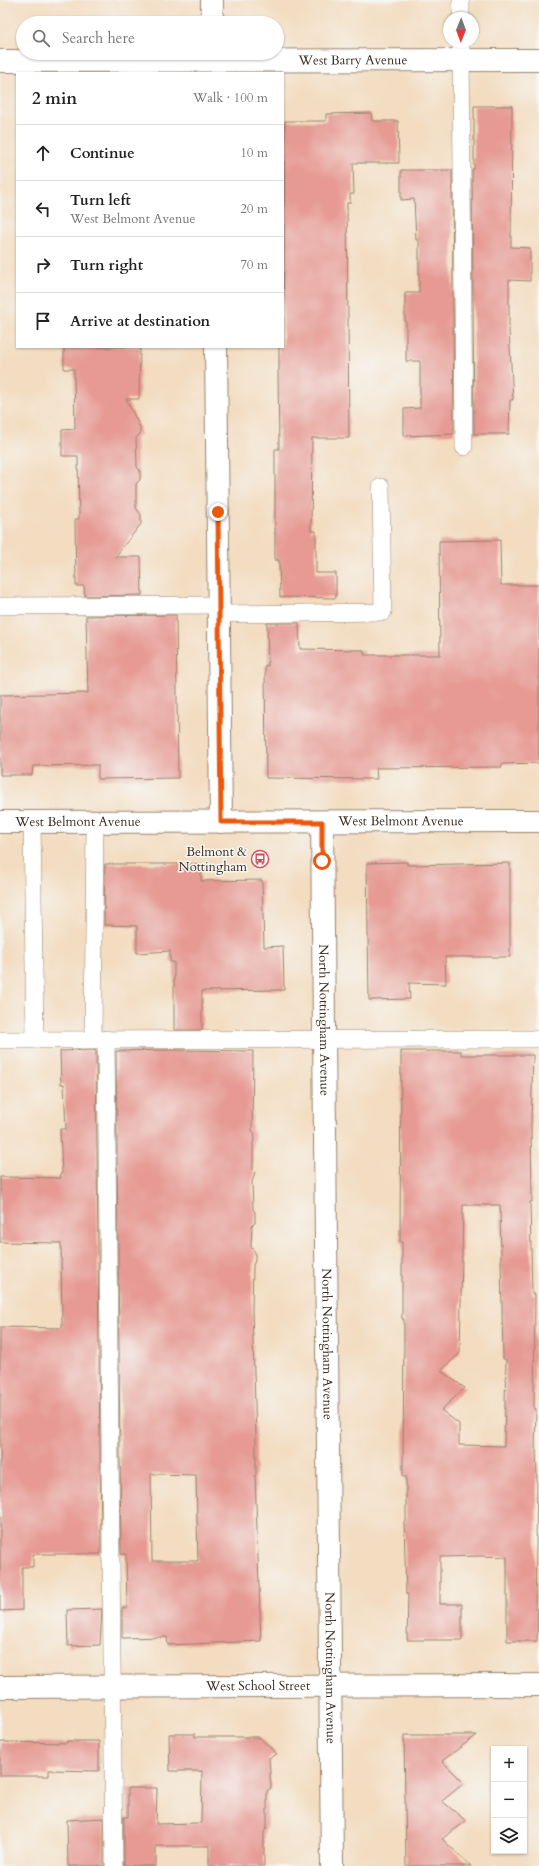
<!DOCTYPE html>
<html lang="en">
<head>
<meta charset="utf-8">
<style>
  :root { --surface:#fff; --page:#f2f2f2; --text:#222; --muted:#767676; --line:#e0e0e0 }
  body { margin:0; font-family:Cardo,serif; background:var(--page); color:var(--text) }
  .controls { position:absolute; right:12px; bottom:12px; display:grid; overflow:hidden; border-radius:0px; box-shadow:0 1px 3px #0004 }
  .controls button { width:36px; height:36px; display:grid; place-items:center; padding:0; border:0; border-bottom:1px solid var(--line); background:var(--surface); color:var(--text); font:20px sans-serif }
  .compass { position:absolute; left:443px; top:12px; width:36px; height:36px; border-radius:50%; background:var(--surface); box-shadow:0 1px 3px #0004; rotate:181deg }
  .stop { position:absolute; width:12px; height:12px; margin:-9px; border:3px solid #ea580c; border-radius:50%; background:#fff }
  .stop.end { background:#ea580c; border-color:#fff; box-shadow:0 1px 4px #0008 }
  .list { margin:0; padding:0; list-style:none }
  h2 { display:flex; justify-content:space-between; align-items:center; height:52px; margin:0; padding:0 16px; font-size:17px }
  h2 small { font-size:13px; font-weight:400; color:var(--muted) }
  .list li { display:grid; grid-template-columns:26px 1fr auto; gap:12px; align-items:center; box-sizing:border-box; height:56px; padding:0 16px; border-top:1px solid var(--line) }
  .list b { display:block; font-size:15px; white-space:nowrap }
  .list p { margin:0; font-size:13px; white-space:nowrap; color:var(--muted) }
  .list em { font-size:13px; font-style:normal; color:var(--muted) }
  .icon { flex:none; width:22px; height:22px; fill:none; stroke:currentColor; stroke-width:2; stroke-linecap:round; stroke-linejoin:round }
  .map { position:relative; flex:none; width:539px; height:1866px; overflow:hidden }
  .search { position:absolute; background:var(--surface); box-shadow:0 1px 3px #0004; left:16px; top:16px; width:268px; height:44px; display:flex; align-items:center; gap:10px; box-sizing:border-box; padding:0 14px; border-radius:22px; color:var(--muted); font-size:15px }
  .panel { position:absolute; background:var(--surface); box-shadow:0 1px 3px #0004; left:16px; top:72px; width:268px; height:276px; border-radius:0px }
  .map>svg:first-child { display:block }
  .building { fill:#e69a93; fill-rule:evenodd }
  .lines { fill:none; stroke-linecap:round; stroke-linejoin:round }
  .service-casing { stroke:#97836f; stroke-width:18 }
  .minor-casing { stroke:#97836f; stroke-width:24 }
  .secondary-casing { stroke:#97836f; stroke-width:24 }
  .service { stroke:#fff; stroke-width:17 }
  .minor { stroke:#fff; stroke-width:22 }
  .secondary { stroke:#fff; stroke-width:22 }
  .route { stroke:#ea580c; stroke-width:5 }
  .labels { text-anchor:middle; dominant-baseline:central; stroke-width:3; stroke-linejoin:round; paint-order:stroke }
  .street-label { font-size:13px; fill:#3b2a1e; stroke:#f6f6f2 }
  .poi-label { font-size:13px; fill:#3b2a1e; stroke:#f6f6f2; text-anchor:end }
</style>
</head>
<body>
<div class="map">
<svg width="539" height="1866" viewBox="0 0 539 1866">
  <rect width="100%" height="100%" fill="#f6f6f2"/>
  <filter id="ink" filterUnits="userSpaceOnUse"><feTurbulence type="fractalNoise" baseFrequency=".025" numOctaves="2"/><feDisplacementMap in="SourceGraphic" scale="8" xChannelSelector="R" yChannelSelector="G"/><feConvolveMatrix kernelMatrix="1 2 1 2 8 2 1 2 1" color-interpolation-filters="sRGB"/></filter>
  <filter id="wash" filterUnits="userSpaceOnUse"><feTurbulence type="fractalNoise" baseFrequency=".012" numOctaves="4" result="noise"/><feDisplacementMap in="SourceGraphic" scale="16" xChannelSelector="R" yChannelSelector="G"/><feGaussianBlur stdDeviation="0.9" result="paint"/><feColorMatrix in="noise" values="0 0 0 0 0 0 0 0 0 0 0 0 0 0 0 0 0 1.4 0 .05"/><feComposite in="paint" operator="in"/></filter>
  <g filter="url(#wash)">
    <rect width="100%" height="100%" fill="#f3dcc0"/>
    <g id="blocks">
      <g class="building">
        <polygon points="474,106 512,106 511,247 530,248 530,281 509,280 509,330 513,400 510,400 509,434 474,434 472,169 474,169"/>
        <polygon points="371,113 372,121 398,121 399,163 353,163 354,194 350,194 350,203 347,203 349,438 312,438 311,531 316,531 316,573 336,573 336,598 280,597 279,560 275,560 275,449 279,449 278,371 279,370 279,347 283,347 285,121 326,121 326,114"/>
        <polygon points="401,170 452,170 454,434 404,436 404,409 420,408 420,361 406,361 406,321 405,321 405,293 419,293 419,240 416,240 414,199 401,200"/>
        <polygon points="64,347 140,347 139,399 126,399 140,427 140,434 136,438 137,467 140,471 140,480 136,484 136,508 141,515 141,524 115,557 141,557 142,595 85,596 84,586 76,586 75,519 79,519 78,456 62,456 62,430 75,429 74,369 64,369"/>
        <polygon points="500,540 501,585 539,585 539,763 502,764 502,767 376,768 377,779 266,778 265,665 268,666 267,623 299,623 300,649 364,650 364,655 440,655 439,541"/>
        <polygon points="176,615 178,778 98,779 98,765 33,766 32,775 0,775 0,695 88,693 86,616"/>
        <polygon points="407,862 407,865 510,863 510,957 445,957 446,984 409,983 410,999 369,1000 367,863"/>
        <polygon points="105,864 201,864 201,881 262,880 264,947 283,946 284,990 202,991 202,1030 174,1030 174,962 170,962 170,951 137,953 137,926 104,925"/>
        <polygon points="93,1050 96,1051 101,1554 33,1554 33,1567 22,1567 22,1610 0,1611 0,1327 62,1328 61,1243 0,1242 0,1177 61,1178 60,1174 62,1174 60,1129 66,1129 64,1084 61,1084 60,1051"/>
        <path d="M174 1050 253 1051 252 1130 255 1134 253 1144V1170L255 1172 252 1182 253 1209 255 1212V1223L252 1225 251 1247 255 1252V1261L253 1265 252 1309 256 1436V1475H255L261 1641 168 1645 167 1637 122 1638V1608H127L126 1554H121L116 1051ZM151 1474 196 1475 198 1561H152Z"/>
        <path d="M401 1051H461V1055H533L531 1124 532 1202H530L532 1294H535L534 1408 536 1409 535 1449H536L537 1477 535 1609H538L537 1641H507V1557L483 1556 440 1557V1604H462V1640H407L408 1594H406L404 1522H406V1476H403L404 1319H402V1242H400ZM463 1205H500L503 1359H506L504 1446 459 1445V1424L441 1410 465 1388 441 1371 460 1353Z"/>
        <polygon points="102,1609 100,1645 68,1646 67,1610"/>
        <polygon points="169,1734 195,1734 195,1737 259,1737 277,1754 269,1758 271,1788 267,1791 267,1827 264,1832 264,1866 209,1866 209,1846 156,1846 156,1866 124,1866 124,1817 128,1817 128,1788 157,1788 156,1824 201,1823 202,1771 170,1771"/>
        <polygon points="404,1735 477,1735 442,1761 464,1783 442,1801 466,1821 442,1839 471,1866 406,1866"/>
        <polygon points="67,1741 99,1741 99,1771 49,1770 49,1776 0,1776 0,1742 67,1743"/>
        <polygon points="104,1818 104,1866 68,1866 67,1820"/>
      </g>
    </g>
  </g>
  <g filter="url(#ink)">
    <use href="#blocks" fill-opacity="0" stroke="#97836f" stroke-width="1"/>
    <g class="lines">
      <g class="service-casing">
        <g id="service">
          <polyline points="461,0 461,18"/>
          <polyline points="461,42 464,447"/>
          <polyline points="0,606 218,605"/>
          <polyline points="219,614 383,612 381,487"/>
          <polyline points="32,822 35,1040"/>
          <polyline points="106,1039 114,1866"/>
          <polyline points="0,1040 539,1039"/>
          <polyline points="93,1040 95,822"/>
        </g>
      </g>
      <g class="minor-casing">
        <g id="minor">
          <polyline points="212,0 212,23"/>
          <path id="s1" d="M0 61 539 60"/>
          <polyline points="216,347 221,822"/>
          <path id="s2" d="M322 822 332 1866"/>
          <path id="s3" d="M0 1687 539 1685"/>
        </g>
      </g>
      <g class="secondary-casing">
        <g id="secondary">
          <path id="s4" d="M0 822 539 821"/>
        </g>
      </g>
      <use href="#service" class="service"/>
      <use href="#minor" class="minor"/>
      <use href="#secondary" class="secondary"/>
    </g>
  </g>
  <g class="lines" filter="url(#ink)">
    <polyline class="route" points="218,512 221,822 322,822 322,861"/>
  </g>
  <defs>
    <g id="bus-ring" transform="scale(0.9)"><circle r="9.5" fill="#f6f6f2" stroke="#d1495b" stroke-width="1.5"/><path d="M-5-6H5V4H4V6H2V4H-2V6H-4V4H-5ZM-3.5-4V0h7V-4ZM-3.5 1.2v1.5H-2V1.2ZM2 1.2v1.5H3.5V1.2Z" fill="#d1495b"/></g>
  </defs>
  <g fill-rule="evenodd">
    <use href="#bus-ring" x="260" y="859"/>
  </g>
  <g class="labels">
    <g class="street-label">
      <text stroke="none"><textPath href="#s1" startOffset="353">West Barry Avenue</textPath></text>
      <text stroke="none"><textPath href="#s4" startOffset="401">West Belmont Avenue</textPath></text>
      <text stroke="none"><textPath href="#s4" startOffset="78">West Belmont Avenue</textPath></text>
      <text stroke="none"><textPath href="#s2" startOffset="198">North Nottingham Avenue</textPath></text>
      <text stroke="none"><textPath href="#s2" startOffset="522">North Nottingham Avenue</textPath></text>
      <text stroke="none"><textPath href="#s2" startOffset="846">North Nottingham Avenue</textPath></text>
      <text stroke="none"><textPath href="#s3" startOffset="258">West School Street</textPath></text>
    </g>
    <g class="poi-label">
      <text x="247" y="852">Belmont &amp;<tspan x="247" dy="15">Nottingham</tspan></text>
    </g>
  </g>
</svg>
<div class="controls">
<button>+</button>
<button>−</button>
<button><svg class="icon" aria-label="layers" viewBox="0 0 24 24"><path d="M12 4l9 5-9 5-9-5zM3 14l9 5 9-5"/></svg></button>
</div>
<svg class="compass" viewBox="-18 -18 36 36"><path d="M0-13l5 13h-10z" fill="#e53935"/><path d="M0 13l5-13h-10z" fill="#767676"/></svg>
<div class="stop" style="left:322px;top:861px"></div>
<div class="stop end" style="left:218px;top:512px"></div>
<div class="search"><svg class="icon" aria-label="search" viewBox="0 0 24 24"><circle cx="10" cy="10" r="6"/><path d="M15 15l6 6"/></svg>Search here</div>
<section class="panel">
<h2>2 min<small>Walk · 100 m</small></h2>
<ul class="list">
<li><svg class="icon" aria-label="ahead" viewBox="0 0 24 24"><path d="M12 20V5M6 11l6-6 6 6"/></svg><div><b>Continue</b></div><em>10 m</em></li>
<li><svg class="icon" aria-label="left" viewBox="0 0 24 24"><path d="M17 20v-9H6M10 6l-5 5 5 5"/></svg><div><b>Turn left</b><p>West Belmont Avenue</p></div><em>20 m</em></li>
<li><svg class="icon" aria-label="right" viewBox="0 0 24 24"><path d="M7 20v-9h11M14 6l5 5-5 5"/></svg><div><b>Turn right</b></div><em>70 m</em></li>
<li><svg class="icon" aria-label="arrive" viewBox="0 0 24 24"><path d="M6 21V4h12l-3 4 3 4H6"/></svg><div><b>Arrive at destination</b></div></li>
</ul>
</section>
</div>
</body>
</html>
